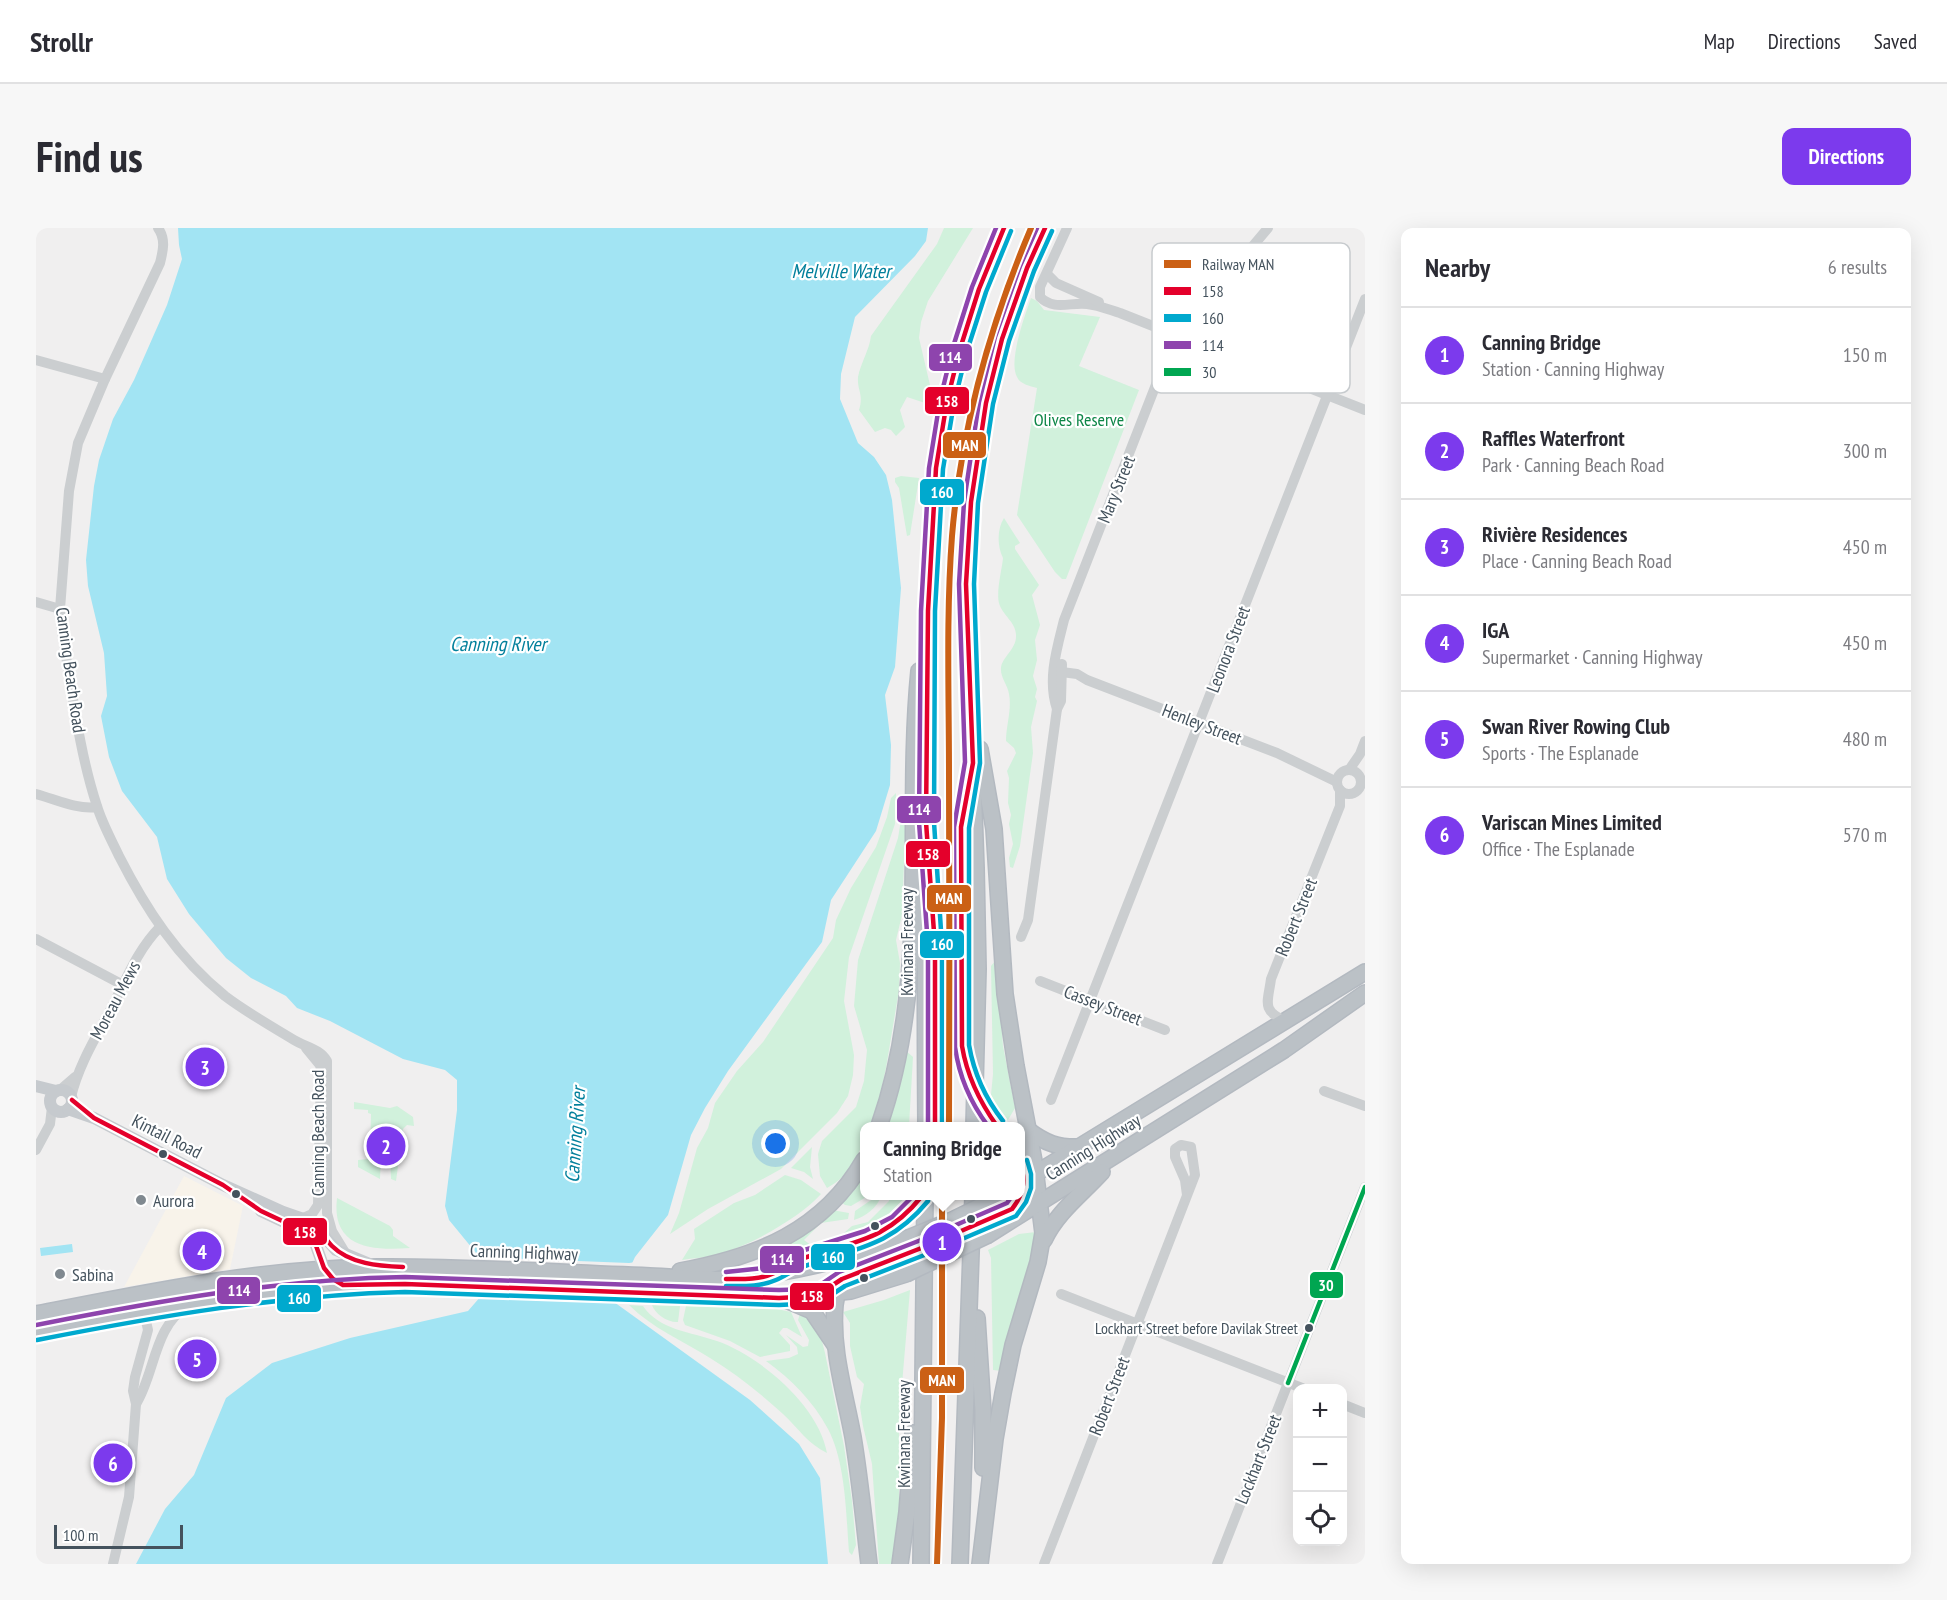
<!DOCTYPE html>
<html lang="en">
<head>
<meta charset="utf-8">
<style>
  :root { --surface:#fff; --page:#f7f7f7; --text:#2b2b33; --muted:#7c7c81; --line:#e1e1e2; --accent:#7c3aed }
  body { margin:0; font-family:"PT Sans Narrow",sans-serif; background:var(--page); color:var(--text) }
  .controls { position:absolute; right:18px; bottom:18px; display:grid; overflow:hidden; border-radius:12px; box-shadow:0 6px 24px #0002 }
  .controls button { width:54px; height:54px; display:grid; place-items:center; padding:0; border:0; border-bottom:2px solid var(--line); background:var(--surface); color:var(--text); font:30px sans-serif }
  .scale { position:absolute; left:18px; bottom:15px; width:129px; box-sizing:border-box; padding-left:6px; border:3px solid #44525d; border-top:0; font-size:16px; line-height:21px; white-space:nowrap; color:#44525d; -webkit-text-stroke:4px #fff; paint-order:stroke }
  .you { position:absolute; left:740px; top:916px; width:21px; height:21px; margin:-15px; border:4px solid #fff; border-radius:50%; background:#1a73e8; box-shadow:0 0 0 9px #1a73e833 }
  .badge { display:grid; place-items:center; width:39px; height:39px; border-radius:50%; background:var(--accent); color:#fff; font-size:20px; font-weight:700 }
  .pin { position:absolute; translate:-50% -50%; border:3px solid #fff; box-shadow:0 2px 6px #0006 }
  .popup { position:absolute; left:824px; top:894px; width:165px; height:78px; box-sizing:border-box; display:grid; place-content:center; border-radius:12px; background:var(--surface); filter:drop-shadow(0 2px 4px #0005); font-size:20px; white-space:nowrap; color:var(--muted) }
  .popup b { font-size:22px; color:var(--text) }
  .popup::after { content:''; position:absolute; left:50%; top:100%; margin-left:-12px; border:12px solid transparent; border-top-color:var(--surface) }
  .list { margin:0; padding:0; list-style:none }
  h2 { display:flex; justify-content:space-between; align-items:center; height:78px; margin:0; padding:0 24px; font-size:26px }
  h2 small { font-size:20px; font-weight:400; color:var(--muted) }
  .list li { display:grid; grid-template-columns:39px 1fr auto; gap:18px; align-items:center; box-sizing:border-box; height:96px; padding:0 24px; border-top:2px solid var(--line) }
  .list b { display:block; font-size:22px; white-space:nowrap }
  .list p { margin:0; font-size:20px; white-space:nowrap; color:var(--muted) }
  .list em { font-size:20px; font-style:normal; color:var(--muted) }
  .icon { flex:none; width:33px; height:33px; fill:none; stroke:currentColor; stroke-width:2; stroke-linecap:round; stroke-linejoin:round }
  .map { position:relative; flex:none; width:1329px; height:1336px; overflow:hidden; border-radius:12px }
  header { display:flex; align-items:center; gap:36px; box-sizing:border-box; height:84px; padding:0 30px; background:var(--surface); border-bottom:2px solid var(--line) }
  header strong { font-size:28px }
  nav { display:flex; gap:33px; margin-inline-start:auto; font-size:21px }
  .intro { display:flex; align-items:center; justify-content:space-between; box-sizing:border-box; height:144px; padding:0 36px }
  h1 { margin:0; font-size:42px }
  .button { padding:15px 27px; border-radius:12px; background:var(--accent); color:#fff; font-size:21px; font-weight:700 }
  main { display:flex; gap:36px; padding:0 36px }
  aside { flex:1; background:var(--surface); border-radius:12px; box-shadow:0 6px 24px #0002 }
  .map>svg:first-child { display:block }
  .commercial { fill:#f8f3ea }
  .green { fill:#d1f1dc }
  .water { fill:#a2e4f3 }
  .pier { fill:#f0efef }
  .lines { fill:none; stroke-linecap:round; stroke-linejoin:round }
  .highway-casing { stroke:#b3b9c0; stroke-width:18 }
  .minor { stroke:#cbced0; stroke-width:10 }
  .major { stroke:#c6cace; stroke-width:12 }
  .highway { stroke:#bbc1c6; stroke-width:15 }
  .highway-bridge-casing { stroke:#b3b9c0; stroke-width:18; stroke-linecap:butt }
  .highway-bridge { stroke:#bbc1c6; stroke-width:15 }
  .bus-1-casing { stroke:#fff; stroke-width:9 }
  .bus-2-casing { stroke:#fff; stroke-width:9 }
  .bus-3-casing { stroke:#fff; stroke-width:9 }
  .bus-4-casing { stroke:#fff; stroke-width:9 }
  .bus-1 { stroke:#e4002b; stroke-width:4.5 }
  .bus-2 { stroke:#00a9ce; stroke-width:4.5 }
  .bus-3 { stroke:#8e44ad; stroke-width:4.5 }
  .bus-4 { stroke:#00a651; stroke-width:4.5 }
  .rail-1-casing { stroke:#fff; stroke-width:10 }
  .rail-1 { stroke:#cb6015; stroke-width:6 }
  .bus-dot { fill:#44525d; stroke:#fff; stroke-width:2 }
  .poi-dot { fill:#808990; stroke:#fff; stroke-width:2 }
  .labels { text-anchor:middle; dominant-baseline:central; stroke-width:4.5; stroke-linejoin:round; paint-order:stroke }
  .bus-label { font-size:16px; fill:#44525d; stroke:#fff; text-anchor:end }
  .park-label { font-size:18px; fill:#0d8647; stroke:#fff }
  .street-label { font-size:18px; fill:#44525d; stroke:#fff }
  .poi-label { font-size:18px; fill:#44525d; stroke:#fff; text-anchor:start }
  .water-label { font-size:20px; font-style:italic; fill:#03809c; stroke:#fff }
  .key { fill:#fff; stroke:#c7cbce; stroke-width:1.5 }
  .key-label { font-size:16px; fill:#44525d }
  .line-badge { stroke:#fff; stroke-width:2 }
  .badge-label { font-size:16px; text-anchor:middle; font-weight:bold; fill:#fff }
</style>
</head>
<body>
<header>
<strong>Strollr</strong>
<nav><a>Map</a><a>Directions</a><a>Saved</a></nav>
</header>
<div class="intro"><h1>Find us</h1><a class="button">Directions</a></div>
<main>
<div class="map">
<svg width="1329" height="1336" viewBox="0 0 1329 1336">
  <rect width="100%" height="100%" fill="#f0efef"/>
  <polygon class="commercial" points="148,948 207,978 194,1041 88,1059"/>
  <g class="green">
    <path d="M908 0H937L892 73 885 94 883 110 894 157 895 177 871 169 864 182 869 199 860 208 855 202 849 200 839 204 823 182C828 166 821 163 822 149 825 134 833 123 835 108L901 16Z"/>
    <path d="M995 70 1001 73 1008 82 1064 89 1043 138 1103 162 1030 351H1026L1019 344 981 287 1001 160C994 158 984 156 981 149 972 133 989 87 995 70Z"/>
    <polygon points="865,248 883,250 874,307 871,308 863,260 859,254 859,250"/>
    <path d="M968 290 984 315 979 318V321L1003 357 996 367 1004 397 999 412 1001 432 997 448 1001 461 999 469 1001 473 995 499 997 525 984 618 977 640 974 639 973 630 977 616 973 596 975 587 972 575 973 550 971 543 980 525 978 520 970 513C970 498 976 481 973 466 972 458 964 449 965 440 966 429 981 421 980 407 980 394 966 387 963 375 960 364 966 341 967 330 961 318 961 301 968 290Z"/>
    <polygon points="860,565 859,596 813,729 808,773 818,827 817,847 812,868 801,885 745,941 672,981 634,1006 643,985 661,920 672,900 679,875 701,843 727,814 797,710 800,692 815,660 840,619 851,589 855,570"/>
    <path d="M867 580 870 583 866 687 860 712 864 735 863 762 850 840 838 894 836 898H828C828 924 814 948 791 960L784 948 782 926 786 913 820 879 828 853 831 822 818 778 822 732 862 610Z"/>
    <polygon points="960,732 967,818 979,880 969,897 952,898 957,846 955,738"/>
    <polygon points="870,823 877,829 873,898 851,898"/>
    <polygon points="318,874 354,880 361,878 377,889 378,898 371,897 367,901 360,953 355,951 354,928 345,928 344,951 322,939 322,932 331,931 331,928 334,928 335,886 332,885 332,882 318,881"/>
    <polygon points="776,919 774,939 777,951 768,944 755,940"/>
    <polygon points="828,943 828,968 832,968 815,978 809,977 804,973"/>
    <path d="M749 947 765 952 785 966C764 990 710 1020 679 1027 668 1030 657 1030 646 1032L659 1011 658 1001 698 975 719 967Z"/>
    <path d="M841 968H845C842 979 829 989 818 992L819 983Z"/>
    <polygon points="853,968 872,968 867,981 855,990 837,999 801,1011 816,998 832,994 853,973"/>
    <path d="M301 970 354 998 357 1002V1008L374 1020C336 1023 295 1020 301 970Z"/>
    <polygon points="796,982 813,985 812,991 785,995 768,1012 776,1018 790,1020 742,1031 741,1025 742,1019"/>
    <polygon points="1000,1004 998,1023 966,1143 957,1142 955,1030 952,1022 983,1006"/>
    <polygon points="874,1062 863,1192 863,1290 857,1336 843,1336 836,1236 827,1198 824,1179 828,1156 821,1149 814,1118 814,1095 807,1084 848,1072"/>
    <path d="M593 1077 607 1078C623 1102 655 1104 681 1113 724 1128 783 1178 791 1225 772 1216 762 1200 747 1186 724 1165 700 1146 674 1130 647 1113 616 1100 593 1077Z"/>
    <path d="M616 1077 644 1078 642 1094C632 1095 619 1086 616 1077Z"/>
    <polygon points="650,1078 741,1081 755,1084 766,1109 751,1100 747,1100 743,1105 754,1117 754,1123 724,1129 694,1113 649,1097 647,1092"/>
    <path d="M764 1086H769L783 1101 789 1125 808 1218 816 1273 820 1317 816 1327 813 1324C810 1287 810 1235 792 1201 777 1173 755 1151 730 1133L753 1130 762 1126 761 1119 750 1107 767 1119 772 1118 773 1112 762 1092Z"/>
  </g>
  <g class="water">
    <polygon points="142,0 892,0 890,13 879,28 819,89 805,146 804,171 822,215 838,229 850,247 856,272 865,360 859,439 849,467 855,517 854,557 840,603 795,672 786,714 692,843 669,880 655,907 632,987 599,1029 578,1074 714,1172 763,1216 784,1250 792,1336 100,1336 129,1281 158,1247 190,1170 236,1135 314,1110 432,1083 452,1060 450,1037 413,992 409,978 421,882 421,852 409,842 367,831 294,793 261,780 250,768 215,750 190,730 153,686 131,651 121,609 86,563 73,529 65,488 71,468 68,425 52,358 50,332 58,258 63,232 77,191 98,152 131,77 146,31 143,17"/>
    <polygon points="36,1016 37,1024 5,1028 4,1020"/>
  </g>
  <polygon class="pier" points="439,1029 593,1035 600,1034 582,1073 585,1075 440,1069 449,1059 447,1038"/>
  <g class="lines">
    <g class="highway-casing">
      <g id="highway">
        <polyline points="944,521 958,601 969,766 980,838 998,933 1007,1005 1002,1034 977,1117 967,1165 959,1211 944,1336"/>
        <polyline points="926,760 925,599 931,565"/>
        <path d="M843 898C895 751 868 595 883 443"/>
        <path d="M890 898C889 764 889 631 892 497 893 411 892 326 900 241 908 157 935 77 968 0"/>
        <path d="M938 898 942 741 940 640 930 356C933 232 958 113 1009 0"/>
        <path d="M992 902C1009 915 1022 920 1044 919"/>
        <polyline points="984,934 989,952"/>
        <polyline points="984,955 1329,744"/>
        <polyline points="951,975 962,968"/>
        <polyline points="952,1007 1248,822 1329,765"/>
        <path d="M1008 1012C1021 984 1046 966 1066 944"/>
        <path d="M827 1027C811 1040 801 1056 799 1077 795 1122 809 1165 817 1209 824 1251 828 1293 833 1336"/>
        <path d="M745 1041C797 1013 848 1022 886 968"/>
        <path d="M644 1043C721 1029 787 1003 828 932"/>
        <polyline points="750,1072 776,1083 799,1117"/>
        <path d="M0 1086C113 1064 226 1040 341 1039 432 1038 523 1045 614 1048 641 1049 669 1053 696 1051 757 1045 814 1031 872 1010"/>
        <polyline points="941,1090 947,1183 947,1240"/>
        <path d="M0 1105C122 1081 245 1056 369 1056L743 1070 815 1063 870 1046"/>
        <polyline points="864,1336 871,1284 877,1205"/>
        <polyline points="885,1336 889,968"/>
        <polyline points="924,1336 937,968"/>
      </g>
    </g>
    <g class="minor">
      <path d="M122 0C130 11 127 23 124 35L69 151 42 215 33 263 24 381 26 404C36 461 43 524 61 578 66 595 75 611 83 628 110 681 141 729 189 768 210 784 235 798 258 812 270 819 284 821 291 833V985L296 1003 310 1026"/>
      <path d="M1031 0 1004 59V69C1018 83 1034 74 1051 76 1062 77 1074 82 1084 85L1329 182"/>
      <polyline points="1011,46 1020,55 1063,74"/>
      <polyline points="0,132 69,151"/>
      <polyline points="0,374 24,381"/>
      <polyline points="1018,443 1041,446 1051,452 1241,525 1301,554"/>
      <path d="M1021 481C1011 452 1021 420 1028 392L1137 113 1232 0"/>
      <polyline points="1313,542 1324,526 1329,513"/>
      <circle cx="1313" cy="554" r="12"/>
      <path d="M0 566C19 571 41 582 61 579"/>
      <polyline points="985,709 992,692 1021,481 1025,473 1026,436"/>
      <polyline points="0,711 87,757"/>
      <polyline points="1004,753 1129,802"/>
      <path d="M1249 793C1225 782 1232 774 1235 751L1304 578V562"/>
      <polyline points="24,862 39,849"/>
      <polyline points="1288,863 1329,878"/>
      <path d="M35 869C43 835 62 806 78 775 91 749 103 720 124 699"/>
      <polyline points="1015,872 1329,71"/>
      <polyline points="0,922 14,896 16,879"/>
      <polyline points="267,990 276,986 282,977 285,842 284,837 270,820"/>
      <polyline points="1025,1066 1266,1160"/>
      <path d="M100 1176C119 1146 118 1097 152 1078"/>
      <polyline points="1306,1176 1329,1185"/>
      <polyline points="77,1336 93,1269 100,1176 97,1163 99,1149 112,1102 110,1093 101,1085"/>
      <polyline points="1008,1336 1159,947 1155,919 1145,917 1139,921 1139,929 1149,952 1151,967"/>
      <polyline points="1181,1336 1329,959"/>
    </g>
    <g class="major">
      <polyline points="0,858 20,863"/>
      <circle cx="25" cy="873" r="11"/>
      <polyline points="32,881 58,890 187,957 247,984 276,994 300,1022 336,1037"/>
      <polyline points="225,983 272,1005 278,1012 288,1040 297,1051 307,1057"/>
    </g>
    <use href="#highway" class="highway"/>
    <g class="highway-bridge-casing">
      <g id="highway-bridge">
        <path d="M926 760C926 819 922 849 961 898"/>
        <polyline points="872,1010 916,992 951,975"/>
        <polyline points="870,1046 952,1007"/>
      </g>
    </g>
    <use href="#highway-bridge" class="highway-bridge"/>
    <g class="bus-1-casing">
      <g id="bus-1">
        <path d="M36 872 58 890 187 957 225 983 272 1005 278 1012 288 1040 297 1051 307 1057 369 1056 743 1070 780 1068 806 1051 888 1019 976 981C988 966 990 952 984 934"/>
        <polyline points="899,898 899,718 890,594 892,383 900,240 911,173 924,121 943,61 968,0"/>
        <path d="M961 898C943 873 931 848 926 818L925 599 937 535 930 356 935 274 950 175 966 111 991 40 1009 0"/>
        <path d="M274 993C284 1000 288 1010 296 1018 314 1036 343 1038 367 1039"/>
        <path d="M690 1051C705 1051 722 1052 736 1046 746 1042 755 1035 765 1031 817 1013 849 1014 886 968"/>
      </g>
    </g>
    <g class="bus-2-casing">
      <g id="bus-2">
        <path d="M967 893C949 870 938 846 933 817V600L944 535 938 356 942 275 957 176 973 113 998 43 1016 3"/>
        <polyline points="906,898 906,718 898,594 899,383 907,241 918,175 931,123 950,64 975,3"/>
        <path d="M690 1058C707 1058 724 1059 740 1052 750 1048 758 1041 769 1038 821 1020 855 1018 892 973"/>
        <path d="M1 1112C123 1088 244 1067 369 1064L743 1077 783 1075 809 1058 891 1026 980 988 990 974 995 960V946L991 932"/>
      </g>
    </g>
    <g class="bus-3-casing">
      <g id="bus-3">
        <polyline points="892,898 892,718 883,594 885,383 893,240 904,172 917,119 936,59 960,0"/>
        <path d="M952 898C934 874 923 848 919 819L918 599 929 534 923 356 928 274 943 174 959 109 984 38 1001 0"/>
        <polyline points="690,1044 729,1040 759,1025 829,1003 856,989 877,968"/>
        <path d="M0 1097C122 1073 244 1051 369 1049L743 1062 778 1061 803 1044 885 1012 971 975 976 968"/>
      </g>
    </g>
    <g class="bus-4-casing">
      <polyline id="bus-4" points="1252,1155 1329,959"/>
    </g>
    <use href="#bus-1" class="bus-1"/>
    <use href="#bus-2" class="bus-2"/>
    <use href="#bus-3" class="bus-3"/>
    <use href="#bus-4" class="bus-4"/>
    <g class="rail-1-casing">
      <g id="rail-1">
        <path d="M913 898C914 781 913 663 913 546 913 467 910 388 916 308 925 201 953 99 995 0"/>
        <polyline points="901,1336 906,1190 906,968"/>
      </g>
    </g>
    <use href="#rail-1" class="rail-1"/>
  </g>
  <g class="bus-dot">
    <circle cx="127" cy="926" r="5"/>
    <circle cx="200" cy="966" r="5"/>
    <circle cx="935" cy="991" r="5"/>
    <circle cx="839" cy="998" r="5"/>
    <circle cx="828" cy="1050" r="5"/>
    <circle cx="1273" cy="1100" r="5"/>
  </g>
  <g class="poi-dot">
    <circle cx="105" cy="972" r="6"/>
    <circle cx="24" cy="1046" r="6"/>
  </g>
  <g class="labels">
    <g class="bus-label">
      <text x="1262" y="1100">Lockhart Street before Davilak Street</text>
    </g>
    <g class="park-label">
      <text x="1043" y="191">Olives Reserve</text>
    </g>
    <g class="street-label">
      <text transform="translate(1080 261) rotate(-68)">Mary Street</text>
      <text transform="translate(1192 421) rotate(-69)">Leonora Street</text>
      <text transform="translate(35 442) rotate(82)">Canning Beach Road</text>
      <text transform="translate(1166 496) rotate(21)">Henley Street</text>
      <text transform="translate(1260 689) rotate(-68)">Robert Street</text>
      <text transform="translate(870 714) rotate(-90)">Kwinana Freeway</text>
      <text transform="translate(79 772) rotate(-62)">Moreau Mews</text>
      <text transform="translate(1067 777) rotate(21)">Cassey Street</text>
      <text transform="translate(281 905) rotate(-90)">Canning Beach Road</text>
      <text transform="translate(131 908) rotate(27)">Kintail Road</text>
      <text transform="translate(1057 919) rotate(-32)">Canning Highway</text>
      <text transform="translate(488 1024) rotate(2)">Canning Highway</text>
      <text transform="translate(1073 1168) rotate(-69)">Robert Street</text>
      <text transform="translate(867 1206) rotate(-90)">Kwinana Freeway</text>
      <text transform="translate(1222 1231) rotate(-68)">Lockhart Street</text>
    </g>
    <g class="poi-label">
      <text x="117" y="972">Aurora</text>
      <text x="36" y="1046">Sabina</text>
    </g>
    <g class="water-label">
      <text x="805" y="43">Melville Water</text>
      <text x="462" y="416">Canning River</text>
      <text transform="translate(539 907) rotate(-86)">Canning River</text>
    </g>
  </g>
  <rect x="1116" y="15" width="198" height="150" rx="9" class="key"/>
  <rect x="1128" y="32" width="27" height="8" fill="#cb6015"/>
  <rect x="1128" y="59" width="27" height="8" fill="#e4002b"/>
  <rect x="1128" y="86" width="27" height="8" fill="#00a9ce"/>
  <rect x="1128" y="113" width="27" height="8" fill="#8e44ad"/>
  <rect x="1128" y="140" width="27" height="8" fill="#00a651"/>
  <g class="key-label">
    <text x="1166" y="42">Railway MAN</text>
    <text x="1166" y="69">158</text>
    <text x="1166" y="96">160</text>
    <text x="1166" y="123">114</text>
    <text x="1166" y="150">30</text>
  </g>
  <g class="line-badge">
    <rect x="892" y="115" width="45" height="29" rx="6" fill="#8e44ad"/>
    <rect x="888" y="158" width="46" height="29" rx="6" fill="#e4002b"/>
    <rect x="906" y="203" width="45" height="28" rx="6" fill="#cb6015"/>
    <rect x="883" y="250" width="46" height="28" rx="6" fill="#00a9ce"/>
    <rect x="860" y="567" width="46" height="29" rx="6" fill="#8e44ad"/>
    <rect x="869" y="612" width="46" height="28" rx="6" fill="#e4002b"/>
    <rect x="890" y="656" width="46" height="29" rx="6" fill="#cb6015"/>
    <rect x="883" y="702" width="46" height="29" rx="6" fill="#00a9ce"/>
    <rect x="246" y="989" width="46" height="29" rx="6" fill="#e4002b"/>
    <rect x="774" y="1015" width="46" height="28" rx="6" fill="#00a9ce"/>
    <rect x="723" y="1017" width="46" height="29" rx="6" fill="#8e44ad"/>
    <rect x="1273" y="1043" width="35" height="28" rx="6" fill="#00a651"/>
    <rect x="180" y="1048" width="45" height="29" rx="6" fill="#8e44ad"/>
    <rect x="753" y="1054" width="46" height="29" rx="6" fill="#e4002b"/>
    <rect x="240" y="1056" width="46" height="29" rx="6" fill="#00a9ce"/>
    <rect x="883" y="1138" width="46" height="28" rx="6" fill="#cb6015"/>
  </g>
  <g class="badge-label">
    <text x="914" y="135">114</text>
    <text x="911" y="179">158</text>
    <text x="929" y="223">MAN</text>
    <text x="906" y="270">160</text>
    <text x="883" y="587">114</text>
    <text x="892" y="632">158</text>
    <text x="913" y="676">MAN</text>
    <text x="906" y="722">160</text>
    <text x="269" y="1010">158</text>
    <text x="797" y="1035">160</text>
    <text x="746" y="1037">114</text>
    <text x="1290" y="1063">30</text>
    <text x="203" y="1068">114</text>
    <text x="776" y="1074">158</text>
    <text x="263" y="1076">160</text>
    <text x="906" y="1158">MAN</text>
  </g>
</svg>
<div class="controls">
<button>+</button>
<button>−</button>
<button><svg class="icon" aria-label="locate" viewBox="0 0 24 24"><circle cx="12" cy="12" r="6"/><path d="M12 2v4M12 18v4M2 12h4M18 12h4"/></svg></button>
</div>
<div class="scale">100 m</div>
<div class="you"></div>
<div class="pin badge" style="left:906px;top:1014px">1</div>
<div class="popup"><b>Canning Bridge</b>Station</div>
<div class="pin badge" style="left:350px;top:918px">2</div>
<div class="pin badge" style="left:169px;top:839px">3</div>
<div class="pin badge" style="left:166px;top:1023px">4</div>
<div class="pin badge" style="left:161px;top:1131px">5</div>
<div class="pin badge" style="left:77px;top:1235px">6</div>
</div>
<aside>
<h2>Nearby<small>6 results</small></h2>
<ul class="list">
<li><span class="badge">1</span><div><b>Canning Bridge</b><p>Station · Canning Highway</p></div><em>150 m</em></li>
<li><span class="badge">2</span><div><b>Raffles Waterfront</b><p>Park · Canning Beach Road</p></div><em>300 m</em></li>
<li><span class="badge">3</span><div><b>Rivière Residences</b><p>Place · Canning Beach Road</p></div><em>450 m</em></li>
<li><span class="badge">4</span><div><b>IGA</b><p>Supermarket · Canning Highway</p></div><em>450 m</em></li>
<li><span class="badge">5</span><div><b>Swan River Rowing Club</b><p>Sports · The Esplanade</p></div><em>480 m</em></li>
<li><span class="badge">6</span><div><b>Variscan Mines Limited</b><p>Office · The Esplanade</p></div><em>570 m</em></li>
</ul>
</aside>
</main>
</body>
</html>
